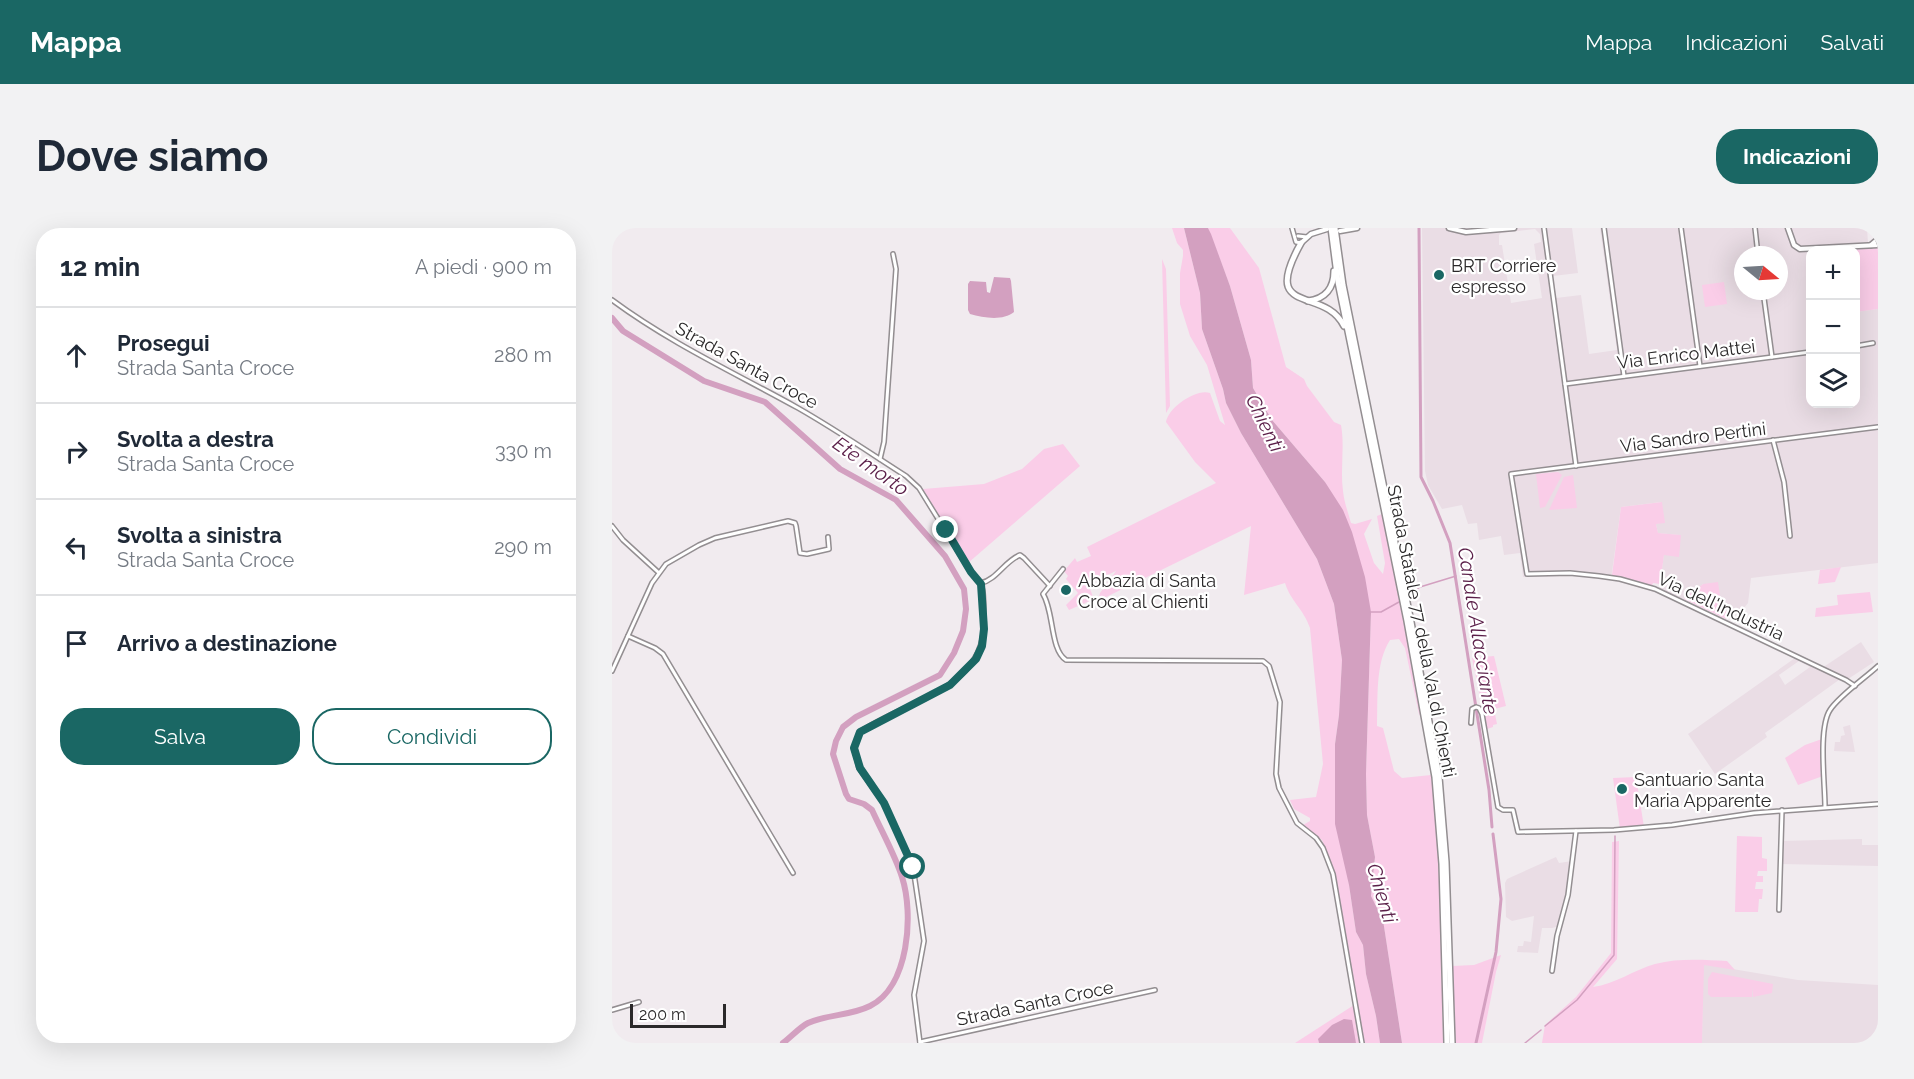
<!DOCTYPE html>
<html lang="it">
<head>
<meta charset="utf-8">
<style>
  :root { --surface:#fff; --page:#f2f2f3; --text:#1f2937; --muted:#747a83; --line:#e0e1e3; --accent:#1a6764 }
  body { margin:0; font-family:Raleway,sans-serif; background:var(--page); color:var(--text) }
  .controls { position:absolute; right:18px; top:18px; display:grid; overflow:hidden; border-radius:12px; box-shadow:0 6px 24px #0002 }
  .controls button { width:54px; height:54px; display:grid; place-items:center; padding:0; border:0; border-bottom:2px solid var(--line); background:var(--surface); color:var(--text); font:30px sans-serif }
  .compass { position:absolute; left:1122px; top:18px; width:54px; height:54px; border-radius:50%; background:var(--surface); box-shadow:0 6px 24px #0002; rotate:108deg }
  .scale { position:absolute; left:18px; bottom:15px; width:96px; box-sizing:border-box; padding-left:6px; border:3px solid #2b292a; border-top:0; font-size:16px; line-height:21px; white-space:nowrap; color:#2b292a; -webkit-text-stroke:4px #fff; paint-order:stroke }
  .stop { position:absolute; width:18px; height:18px; margin:-14px; border:4px solid #1a6764; border-radius:50%; background:#fff }
  .stop.end { background:#1a6764; border-color:#fff; box-shadow:0 2px 6px #0008 }
  .list { margin:0; padding:0; list-style:none }
  h2 { display:flex; justify-content:space-between; align-items:center; height:78px; margin:0; padding:0 24px; font-size:26px }
  h2 small { font-size:20px; font-weight:400; color:var(--muted) }
  .list li { display:grid; grid-template-columns:39px 1fr auto; gap:18px; align-items:center; box-sizing:border-box; height:96px; padding:0 24px; border-top:2px solid var(--line) }
  .list b { display:block; font-size:22px; white-space:nowrap }
  .list p { margin:0; font-size:20px; white-space:nowrap; color:var(--muted) }
  .list em { font-size:20px; font-style:normal; color:var(--muted) }
  .actions { display:flex; gap:12px; padding:18px 24px }
  .actions a { flex:1; padding:14px 0; border:2px solid var(--accent); border-radius:24px; text-align:center; font-size:21px; color:var(--accent) }
  .actions .main { background:var(--accent); color:#fff }
  .icon { flex:none; width:33px; height:33px; fill:none; stroke:currentColor; stroke-width:2; stroke-linecap:round; stroke-linejoin:round }
  .map { position:relative; flex:none; width:1266px; height:815px; overflow:hidden; border-radius:24px }
  header { display:flex; align-items:center; gap:36px; box-sizing:border-box; height:84px; padding:0 30px; background:var(--accent); color:#fff }
  header strong { font-size:28px }
  nav { display:flex; gap:33px; margin-inline-start:auto; font-size:21px }
  .intro { display:flex; align-items:center; justify-content:space-between; box-sizing:border-box; height:144px; padding:0 36px }
  h1 { margin:0; font-size:42px }
  .button { padding:15px 27px; border-radius:24px; background:var(--accent); color:#fff; font-size:21px; font-weight:700 }
  main { display:flex; gap:36px; padding:0 36px }
  aside { flex:1; background:var(--surface); border-radius:24px; box-shadow:0 6px 24px #0002 }
  .map>svg:first-child { display:block }
  .built { fill:#eadde5; fill-rule:evenodd }
  .green { fill:#facde8 }
  .water { fill:#d3a0c0 }
  .lines { fill:none; stroke-linecap:round; stroke-linejoin:round }
  .stream { stroke:#d3a0c0; stroke-width:1.5 }
  .canal { stroke:#d3a0c0; stroke-width:3 }
  .river { stroke:#d3a0c0; stroke-width:6 }
  .minor-casing { stroke:#938e91; stroke-width:6 }
  .tertiary-casing { stroke:#938e91; stroke-width:7 }
  .trunk-casing { stroke:#938e91; stroke-width:8 }
  .minor { stroke:#fff; stroke-width:3 }
  .tertiary { stroke:#fff; stroke-width:4 }
  .trunk { stroke:#fff; stroke-width:5 }
  .route { stroke:#1a6764; stroke-width:8 }
  .poi-dot { fill:#1a6764; stroke:#fff; stroke-width:2 }
  .labels { text-anchor:middle; dominant-baseline:central; stroke-width:4.5; stroke-linejoin:round; paint-order:stroke }
  .poi-label { font-size:18px; fill:#2b292a; stroke:#fff; text-anchor:start }
  .street-label { font-size:18px; fill:#2b292a; stroke:#fff }
  .water-label { font-size:20px; font-style:italic; fill:#5a1e48; stroke:#fff }
</style>
</head>
<body>
<header>
<strong>Mappa</strong>
<nav><a>Mappa</a><a>Indicazioni</a><a>Salvati</a></nav>
</header>
<div class="intro"><h1>Dove siamo</h1><a class="button">Indicazioni</a></div>
<main>
<aside>
<h2>12 min<small>A piedi · 900 m</small></h2>
<ul class="list">
<li><svg class="icon" aria-label="ahead" viewBox="0 0 24 24"><path d="M12 20V5M6 11l6-6 6 6"/></svg><div><b>Prosegui</b><p>Strada Santa Croce</p></div><em>280 m</em></li>
<li><svg class="icon" aria-label="right" viewBox="0 0 24 24"><path d="M7 20v-9h11M14 6l5 5-5 5"/></svg><div><b>Svolta a destra</b><p>Strada Santa Croce</p></div><em>330 m</em></li>
<li><svg class="icon" aria-label="left" viewBox="0 0 24 24"><path d="M17 20v-9H6M10 6l-5 5 5 5"/></svg><div><b>Svolta a sinistra</b><p>Strada Santa Croce</p></div><em>290 m</em></li>
<li><svg class="icon" aria-label="arrive" viewBox="0 0 24 24"><path d="M6 21V4h12l-3 4 3 4H6"/></svg><div><b>Arrivo a destinazione</b></div></li>
</ul>
<div class="actions"><a class="main">Salva</a><a>Condividi</a></div>
</aside>
<div class="map">
<svg width="1266" height="815" viewBox="0 0 1266 815">
  <rect width="100%" height="100%" fill="#f1ebef"/>
  <g class="built">
    <path d="M810 0H960L966 45 941 48 944 70 969 67 977 126 1005 122 988 0H1255L1256 15 1235 17V22H1198V176H1244V84L1266 81V335L1139 350 1136 375 1128 385H1120L1110 382 1091 356 1072 371 1047 361 1052 327 1068 307 1046 305 1044 296 1052 294 1049 274 1009 279 999 351 959 348 911 349 908 325 892 327 889 308 867 312 865 295 856 296 850 277 830 281 816 257 813 243ZM923 1 928 6 929 14 922 16 930 70 899 75 890 17H887V7L889 5ZM1131 27H1167V63H1131Z"/>
    <path d="M1249 414 1262 434 1236 451 1231 449 1153 505 1155 509 1103 546 1076 506 1183 430 1207 442ZM1187 433 1198 439 1173 457 1167 447Z"/>
    <polygon points="1238,497 1243,524 1222,523 1223,514 1228,514 1229,508 1233,507 1231,499"/>
    <polygon points="1250,611 1250,617 1266,617 1266,638 1169,636 1169,613"/>
    <polygon points="944,629 947,635 960,633 956,667 947,698 940,700 930,700 926,725 905,724 906,718 911,718 912,713 919,714 922,688 900,693 894,689 893,655 895,651"/>
    <polygon points="1091,736 1186,752 1266,757 1266,815 1090,815"/>
  </g>
  <g class="green">
    <path d="M560 0H572L588 65 590 101 611 161 614 175 629 205 705 331 722 376 730 432 727 487 723 516 737 657 744 704 751 717 754 746 764 788 768 815H752L723 644 710 612 691 597 698 593V590L682 581 678 572 704 569 711 536 698 400C691 380 679 374 673 355L632 367 639 298 486 373 488 365 504 343 476 356 482 371 457 382 454 377 466 365 454 351 456 348 452 343 463 330 465 334 479 328 475 319 604 255 583 234 554 194C556 180 584 160 598 165L608 193 613 197 595 137 578 108 568 76V45L571 28V22L565 15Z"/>
    <path d="M596 0H618L647 40 674 139 692 151 695 158 722 194 729 197C733 219 728 241 731 263 732 274 736 284 739 295L743 296 760 291 752 306 762 335 771 346 773 335 765 288 770 286 811 492 807 486 793 420 787 411 778 412C763 435 766 471 765 498L771 500 782 543 790 550 819 547 827 622 831 815H790L771 692 759 668 763 629 755 587 754 546 759 384 713 254 660 192 641 160 639 132 618 58Z"/>
    <polygon points="1266,20 1266,81 1244,84 1244,22 1235,22"/>
    <polygon points="550,31 554,41 558,178 554,185"/>
    <polygon points="1112,54 1115,76 1093,79 1090,57"/>
    <polygon points="451,216 468,238 356,335 311,261 372,256 410,241 432,221"/>
    <polygon points="946,244 950,247 933,279 928,280 924,246"/>
    <polygon points="961,247 965,280 937,282 952,249"/>
    <polygon points="1050,274 1053,295 1044,296 1046,305 1069,307 1067,329 1052,327 1048,356 1041,355 1040,358 1000,347 1009,279"/>
    <polygon points="1229,339 1223,354 1206,356 1208,342"/>
    <polygon points="1106,354 1110,382 1117,384 1114,391 1072,371 1091,356"/>
    <polygon points="1258,364 1261,384 1203,389 1204,380 1226,377 1225,367"/>
    <polygon points="882,428 894,478 882,481 885,496 881,497 881,499 875,501 860,430"/>
    <path d="M1210 511C1208 523 1212 534 1208 545L1211 548 1186 557 1173 530 1193 517Z"/>
    <polygon points="1024,549 1032,599 1008,601 1001,550"/>
    <polygon points="1125,608 1150,609 1150,630 1155,631 1155,643 1146,643 1145,648 1151,648 1151,654 1144,654 1143,661 1151,661 1150,671 1147,671 1146,684 1123,684"/>
    <path d="M1007 613 1005 731 981 759C1003 756 1022 742 1043 736 1067 730 1091 732 1115 733L1123 742 1092 737 1090 815H930L933 797 964 769 999 725 1000 614Z"/>
    <polygon points="889,727 884,744 870,815 842,815 843,792 840,738 862,737"/>
    <polygon points="1100,744 1161,756 1160,765 1141,769 1140,758 1140,769 1099,769 1096,766 1096,751"/>
    <polygon points="742,777 748,815 744,815 743,812 706,811 707,815 683,815"/>
  </g>
  <g class="water">
    <polygon points="572,0 596,0 599,6 618,58 639,132 641,160 660,192 713,254 731,282 740,304 753,349 759,384 754,546 755,587 763,629 759,668 771,692 790,815 768,815 764,788 754,746 751,717 744,704 737,657 723,596 723,516 727,487 730,432 722,376 705,331 629,205 614,175 611,161 590,101 588,65"/>
    <path d="M382 49 398 50 399 53 402 84C391 93 372 90 358 86L356 82V56L358 53 374 54 375 64 378 65Z"/>
    <polygon points="732,791 740,792 744,815 707,815 706,811 720,797"/>
  </g>
  <g class="lines">
    <g class="stream">
      <polyline points="797,367 808,359 844,348"/>
      <polyline points="758,384 769,384 787,374"/>
      <polyline points="933,798 965,772 1002,727 1003,608"/>
      <polyline points="913,815 929,802"/>
    </g>
    <g class="canal">
      <polyline points="807,0 809,249 821,273 838,315 877,562 880,599"/>
      <polyline points="864,815 884,724 889,671 881,606"/>
    </g>
    <path class="river" d="M0 90 11 103 92 153 153 174 228 241 284 272 333 328 352 361 354 381 351 403 342 425 328 447 244 489 231 499 224 513 221 526 234 566 237 571 252 576 260 582C270 604 283 627 290 649 302 686 297 759 258 778 238 788 216 786 196 795 188 799 179 809 171 815"/>
    <g class="minor-casing">
      <g id="minor">
        <polyline points="680,0 684,14 689,15"/>
        <polyline points="932,0 964,238"/>
        <polyline points="992,0 1012,148"/>
        <polyline points="1069,0 1088,138"/>
        <polyline points="1143,0 1146,27"/>
        <polyline points="686,8 695,9"/>
        <polyline points="1151,63 1160,129"/>
        <path d="M0 72C58 115 123 145 186 180 223 201 258 225 294 248L307 260 359 344C362 348 365 351 368 355 373 362 371 381 372 391 375 462 294 472 248 504L242 520 247 540 272 575 301 639 312 713 302 767 308 815"/>
        <polyline points="1244,118 1261,115"/>
        <polyline points="953,156 1198,124"/>
        <polyline points="1161,212 1172,254 1178,308"/>
        <polyline points="268,231 272,214 284,41 281,26"/>
        <polyline points="0,298 11,312 46,344"/>
        <path d="M451 341 431 366C442 383 438 422 454 432L651 433 657 438 668 474 664 546 667 560 685 595 704 610 711 620 721 646 750 815"/>
        <path d="M369 355C384 352 393 333 408 327L412 330 438 358"/>
        <polyline points="16,408 43,420 51,426 181,645"/>
        <polyline points="0,443 40,355 54,336 87,317 103,310 176,293 183,295 184,298 188,325 195,326 217,321 216,309"/>
        <polyline points="1243,458 1234,452 1043,361 1008,351 987,348 958,345 915,346 899,246 1266,199"/>
        <polyline points="859,495 860,481 864,479 867,480 870,486 886,579 891,582 901,582 906,604 1002,602 1060,597 1142,585 1266,576"/>
        <path d="M1213 579C1213 556 1206 500 1218 482 1227 468 1253 450 1266 438"/>
        <polyline points="1167,682 1170,582"/>
        <polyline points="940,743 945,708 956,667 964,603"/>
        <polyline points="0,782 27,774"/>
        <polyline points="308,814 543,762"/>
      </g>
    </g>
    <g class="tertiary-casing">
      <g id="tertiary">
        <polyline points="837,0 854,4 902,0"/>
        <polyline points="1176,0 1182,17 1188,21 1266,17"/>
        <polyline points="728,3 745,0"/>
        <polyline points="689,15 699,6 715,1"/>
        <polyline points="1259,17 1266,11"/>
      </g>
    </g>
    <g class="trunk-casing">
      <g id="trunk">
        <polyline points="719,0 726,54 795,393 823,549 830,636 835,815"/>
        <polyline points="723,0 731,57 799,394 827,549 834,634 840,815"/>
        <path d="M689 15C647 90 712 57 732 98"/>
        <path d="M696 73C713 71 722 60 722 43"/>
      </g>
    </g>
    <use href="#minor" class="minor"/>
    <use href="#tertiary" class="tertiary"/>
    <use href="#trunk" class="trunk"/>
  </g>
  <g class="lines">
    <polyline class="route" points="301,639 272,575 248,540 242,520 248,504 338,457 364,431 370,418 372,401 369,356 359,344 334,302"/>
  </g>
  <g class="poi-dot">
    <circle cx="827" cy="47" r="6"/>
    <circle cx="454" cy="362" r="6"/>
    <circle cx="1010" cy="561" r="6"/>
  </g>
  <g class="labels">
    <g class="poi-label">
      <text x="839" y="37">BRT Corriere<tspan x="839" dy="21">espresso</tspan></text>
      <text x="466" y="352">Abbazia di Santa<tspan x="466" dy="21">Croce al Chienti</tspan></text>
      <text x="1022" y="551">Santuario Santa<tspan x="1022" dy="21">Maria Apparente</tspan></text>
    </g>
    <g class="street-label">
      <text transform="translate(1074 126) rotate(-7)">Via Enrico Mattei</text>
      <text transform="translate(135 137) rotate(29)">Strada Santa Croce</text>
      <text transform="translate(1081 209) rotate(-7)">Via Sandro Pertini</text>
      <text transform="translate(1109 378) rotate(25)">Via dell'Industria</text>
      <text transform="translate(810 403) rotate(79)">Strada Statale 77 della Val di Chienti</text>
      <text transform="translate(423 775) rotate(-12)">Strada Santa Croce</text>
    </g>
    <g class="water-label">
      <text transform="translate(653 195) rotate(64)">Chienti</text>
      <text transform="translate(259 238) rotate(35)">Ete morto</text>
      <text transform="translate(866 403) rotate(81)">Canale Allacciante</text>
      <text transform="translate(770 665) rotate(73)">Chienti</text>
    </g>
  </g>
</svg>
<div class="controls">
<button>+</button>
<button>−</button>
<button><svg class="icon" aria-label="layers" viewBox="0 0 24 24"><path d="M12 4l9 5-9 5-9-5zM3 14l9 5 9-5"/></svg></button>
</div>
<svg class="compass" viewBox="-18 -18 36 36"><path d="M0-13l5 13h-10z" fill="#e53935"/><path d="M0 13l5-13h-10z" fill="#747a83"/></svg>
<div class="scale">200 m</div>
<div class="stop" style="left:301px;top:639px"></div>
<div class="stop end" style="left:334px;top:302px"></div>
</div>
</main>
</body>
</html>
